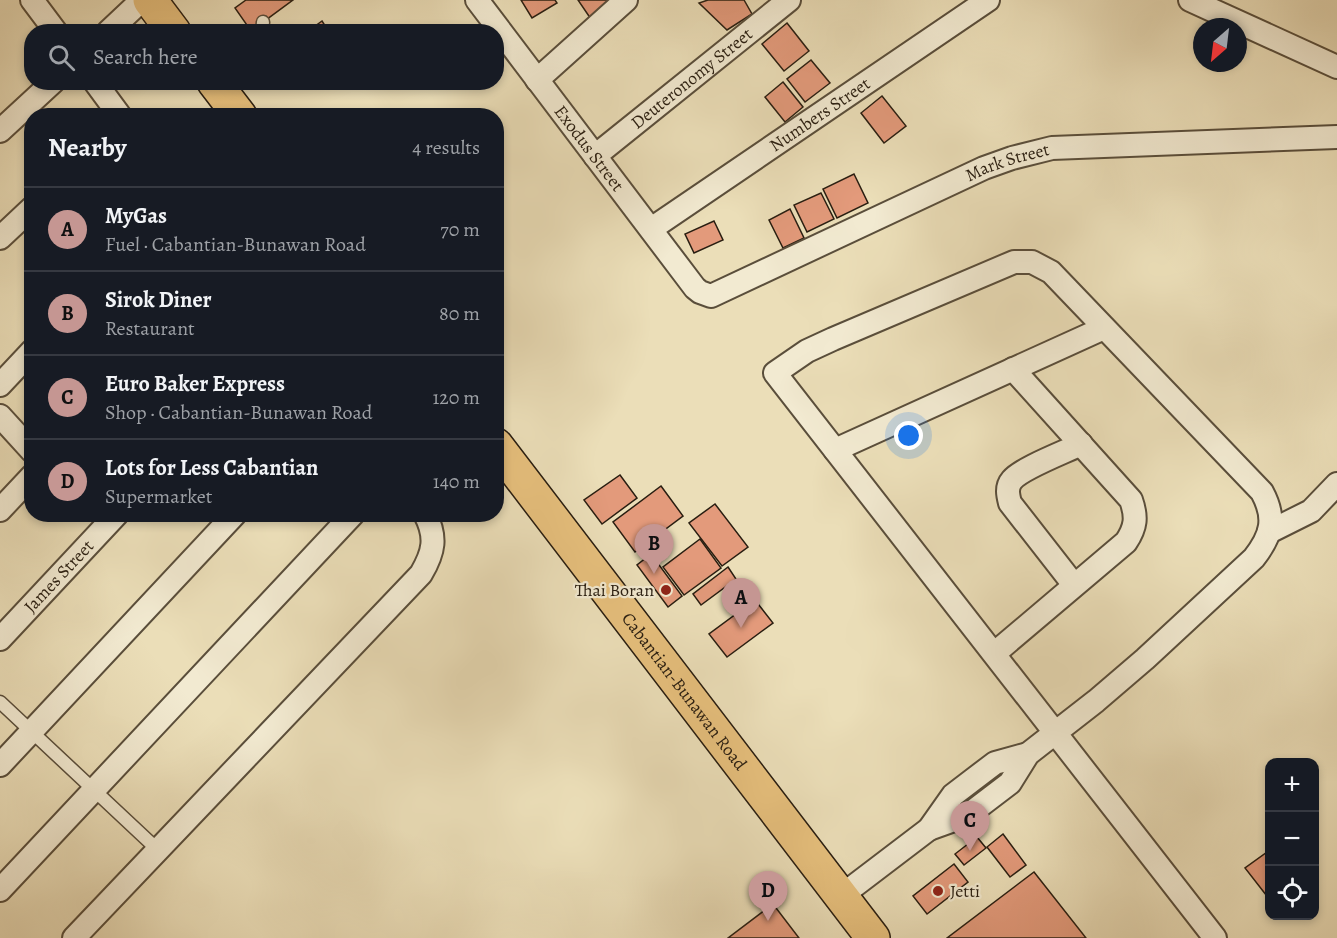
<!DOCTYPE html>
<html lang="en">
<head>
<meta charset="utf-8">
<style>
  :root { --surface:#171b24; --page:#242831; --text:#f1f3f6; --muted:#9ea1a6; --line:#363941; --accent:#c59692 }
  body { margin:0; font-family:Alegreya,serif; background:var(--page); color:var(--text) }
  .controls { position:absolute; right:18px; bottom:18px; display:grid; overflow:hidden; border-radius:12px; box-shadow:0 3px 9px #0003 }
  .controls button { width:54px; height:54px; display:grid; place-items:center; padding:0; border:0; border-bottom:2px solid var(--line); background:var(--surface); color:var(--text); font:30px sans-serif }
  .compass { position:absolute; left:1193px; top:18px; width:54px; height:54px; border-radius:50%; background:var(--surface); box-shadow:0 3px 9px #0003; rotate:208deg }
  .you { position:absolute; left:909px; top:436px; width:21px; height:21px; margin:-15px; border:4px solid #fff; border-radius:50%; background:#1a73e8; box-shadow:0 0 0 9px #1a73e833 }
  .badge { display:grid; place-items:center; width:39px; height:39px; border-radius:50%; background:var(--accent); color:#111; font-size:20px; font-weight:700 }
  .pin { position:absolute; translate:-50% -50px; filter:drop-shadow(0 2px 3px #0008) }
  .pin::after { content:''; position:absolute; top:32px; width:21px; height:18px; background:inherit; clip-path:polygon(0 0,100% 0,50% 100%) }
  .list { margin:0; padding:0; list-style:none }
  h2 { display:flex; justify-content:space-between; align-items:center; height:78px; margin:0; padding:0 24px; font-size:26px }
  h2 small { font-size:20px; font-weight:400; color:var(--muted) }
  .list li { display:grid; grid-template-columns:39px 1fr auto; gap:18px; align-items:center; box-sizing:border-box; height:84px; padding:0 24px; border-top:2px solid var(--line) }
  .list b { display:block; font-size:22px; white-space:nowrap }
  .list p { margin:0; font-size:20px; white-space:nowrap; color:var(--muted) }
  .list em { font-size:20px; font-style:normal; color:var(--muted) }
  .icon { flex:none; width:33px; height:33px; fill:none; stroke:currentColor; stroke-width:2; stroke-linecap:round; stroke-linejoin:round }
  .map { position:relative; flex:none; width:1337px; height:938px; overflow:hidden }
  .search { position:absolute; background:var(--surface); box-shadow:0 3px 9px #0003; left:24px; top:24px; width:480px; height:66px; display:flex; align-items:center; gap:15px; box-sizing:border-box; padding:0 21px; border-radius:24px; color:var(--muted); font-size:22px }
  .panel { position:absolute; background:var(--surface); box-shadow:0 3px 9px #0003; left:24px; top:108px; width:480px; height:414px; border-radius:24px }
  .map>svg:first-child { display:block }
  .building { fill:#e39a7b; stroke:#291e11; stroke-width:1.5 }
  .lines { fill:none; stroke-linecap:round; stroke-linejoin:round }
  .service-casing { stroke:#5a4e3b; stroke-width:15 }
  .minor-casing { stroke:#5a4e3b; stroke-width:26 }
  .primary-casing { stroke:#291e11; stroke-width:36 }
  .service { stroke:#f2ead1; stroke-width:12 }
  .minor { stroke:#f2ead1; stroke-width:22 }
  .primary { stroke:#e6bf7c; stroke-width:33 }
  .poi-dot { fill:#8f2418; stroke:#f2ead1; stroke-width:2 }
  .labels { text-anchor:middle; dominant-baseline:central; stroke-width:4.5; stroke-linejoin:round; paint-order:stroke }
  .street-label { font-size:18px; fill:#291e11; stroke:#f2ead1 }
  .poi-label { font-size:18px; fill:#291e11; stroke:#f2ead1; text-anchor:end }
</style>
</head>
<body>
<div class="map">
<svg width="1337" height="938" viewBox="0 0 1337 938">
  <rect width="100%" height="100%" fill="#ebdeb8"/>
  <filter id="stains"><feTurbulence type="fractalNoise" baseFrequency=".00333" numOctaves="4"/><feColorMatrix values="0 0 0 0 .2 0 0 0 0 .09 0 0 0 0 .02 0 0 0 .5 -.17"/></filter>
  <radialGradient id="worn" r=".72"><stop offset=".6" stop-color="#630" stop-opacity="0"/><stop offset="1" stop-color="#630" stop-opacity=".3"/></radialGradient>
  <g class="building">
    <polygon points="246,0 293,0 251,31 235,8"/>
    <polygon points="521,0 555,0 557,3 532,18"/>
    <polygon points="578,0 617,0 593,22"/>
    <polygon points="708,0 744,0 752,14 727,30 699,3"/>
    <polygon points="322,21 329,32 307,32"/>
    <polygon points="787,23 809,51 784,71 762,44"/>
    <polygon points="811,60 830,83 805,102 787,79"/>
    <polygon points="783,82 803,107 785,122 765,97"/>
    <polygon points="882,96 906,126 884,143 861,113"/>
    <polygon points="854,174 868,203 837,218 823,189"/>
    <polygon points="821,193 834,219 807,232 794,205"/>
    <polygon points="790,209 804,238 783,248 769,220"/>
    <polygon points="714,221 723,240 694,253 685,234"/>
    <polygon points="620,475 637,498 602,524 584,500"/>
    <polygon points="661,486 683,516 635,552 613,522"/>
    <polygon points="715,504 748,547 722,566 689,523"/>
    <polygon points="700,539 721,568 684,595 663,567"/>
    <polygon points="651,554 682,596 668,607 637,565"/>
    <polygon points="728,567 736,579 701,605 693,594"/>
    <polygon points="755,600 773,623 727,657 709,634"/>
    <polygon points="1003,834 1026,865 1010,877 987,847"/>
    <polygon points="977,837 986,848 964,865 955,854"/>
    <polygon points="1270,850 1270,900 1245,868"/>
    <polygon points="954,864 968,882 927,914 913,896"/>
    <polygon points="1034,872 1086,938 947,938"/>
    <polygon points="773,904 799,938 728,938"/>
  </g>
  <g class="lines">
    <g class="service-casing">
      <g id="service">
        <polyline points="262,32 263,22"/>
        <polyline points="0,702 158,850"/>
      </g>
    </g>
    <g class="minor-casing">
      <g id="minor">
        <polyline points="32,0 56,32"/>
        <path id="s1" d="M477 0 695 288 700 292 711 296 984 168 1012 158 1052 148 1337 137"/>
        <polyline points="1190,0 1337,67"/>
        <polyline points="108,32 142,0"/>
        <polyline points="537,80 626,0"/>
        <polyline points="95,82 120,116"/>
        <polyline points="0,131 53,82"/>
        <path id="s2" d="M595 156 789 0"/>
        <path id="s3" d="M651 229 988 0"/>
        <polyline points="0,238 32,208"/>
        <polyline points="0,385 32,351"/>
        <polyline points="0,416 32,451"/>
        <polyline points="835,450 1104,328"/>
        <polyline points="0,510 32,476"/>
        <polyline points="1269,532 1311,511 1337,484"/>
        <path d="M1074 585 1010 503C1008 495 1006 487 1012 480 1022 468 1065 452 1081 444"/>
        <path id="s4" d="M0 639 117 514"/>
        <path d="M995 653 1126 542C1136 527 1137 517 1131 500L1013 369"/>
        <polyline points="0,765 235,514"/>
        <path d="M929 829 968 815 1010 783 1028 754 1096 701 1145 659 1254 558C1272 535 1276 518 1262 492L1051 272 1032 262H1014L833 339 807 351 775 373 1215 938"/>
        <polyline points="0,890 353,514"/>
        <polyline points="841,896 929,829 953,795 970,782 995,763 1028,754"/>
        <path d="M74 938 421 574C434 552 437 537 425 514"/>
      </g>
    </g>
    <g class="primary-casing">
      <g id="primary">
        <polyline points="150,0 174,32"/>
        <polyline points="214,82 240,116"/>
        <path id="s5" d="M496 445 873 938"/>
      </g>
    </g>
    <use href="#service" class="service"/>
    <use href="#minor" class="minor"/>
    <use href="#primary" class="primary"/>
  </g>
  <g class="poi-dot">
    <circle cx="666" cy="590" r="6"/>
    <circle cx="938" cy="891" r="6"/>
  </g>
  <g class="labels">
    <g class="street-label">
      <text stroke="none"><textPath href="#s2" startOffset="124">Deuteronomy Street</textPath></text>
      <text stroke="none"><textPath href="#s3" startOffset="204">Numbers Street</textPath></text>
      <text stroke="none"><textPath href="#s1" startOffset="186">Exodus Street</textPath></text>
      <text stroke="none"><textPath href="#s1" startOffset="705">Mark Street</textPath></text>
      <text stroke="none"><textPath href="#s4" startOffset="86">James Street</textPath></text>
      <text stroke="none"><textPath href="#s5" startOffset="310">Cabantian-Bunawan Road</textPath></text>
    </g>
    <g class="poi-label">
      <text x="654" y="590">Thai Boran</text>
      <text x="950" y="891" text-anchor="start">Jetti</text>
    </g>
  </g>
  <rect width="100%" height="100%" filter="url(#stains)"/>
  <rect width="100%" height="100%" fill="url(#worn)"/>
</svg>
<div class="controls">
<button>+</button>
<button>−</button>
<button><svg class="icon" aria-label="locate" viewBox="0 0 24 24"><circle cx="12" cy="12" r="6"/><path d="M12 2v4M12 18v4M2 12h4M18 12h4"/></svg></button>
</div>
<svg class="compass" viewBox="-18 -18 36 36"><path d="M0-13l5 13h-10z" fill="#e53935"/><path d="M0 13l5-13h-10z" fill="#9ea1a6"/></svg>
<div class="you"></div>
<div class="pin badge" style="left:741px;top:628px">A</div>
<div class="pin badge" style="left:654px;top:574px">B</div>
<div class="pin badge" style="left:970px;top:851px">C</div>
<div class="pin badge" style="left:768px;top:921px">D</div>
<div class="search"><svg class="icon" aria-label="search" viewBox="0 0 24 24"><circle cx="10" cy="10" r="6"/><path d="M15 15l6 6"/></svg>Search here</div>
<section class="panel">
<h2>Nearby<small>4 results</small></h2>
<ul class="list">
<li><span class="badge">A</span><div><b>MyGas</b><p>Fuel · Cabantian-Bunawan Road</p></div><em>70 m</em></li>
<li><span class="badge">B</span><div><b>Sirok Diner</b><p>Restaurant</p></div><em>80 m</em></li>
<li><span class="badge">C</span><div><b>Euro Baker Express</b><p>Shop · Cabantian-Bunawan Road</p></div><em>120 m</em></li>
<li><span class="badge">D</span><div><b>Lots for Less Cabantian</b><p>Supermarket</p></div><em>140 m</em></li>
</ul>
</section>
</div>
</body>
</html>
